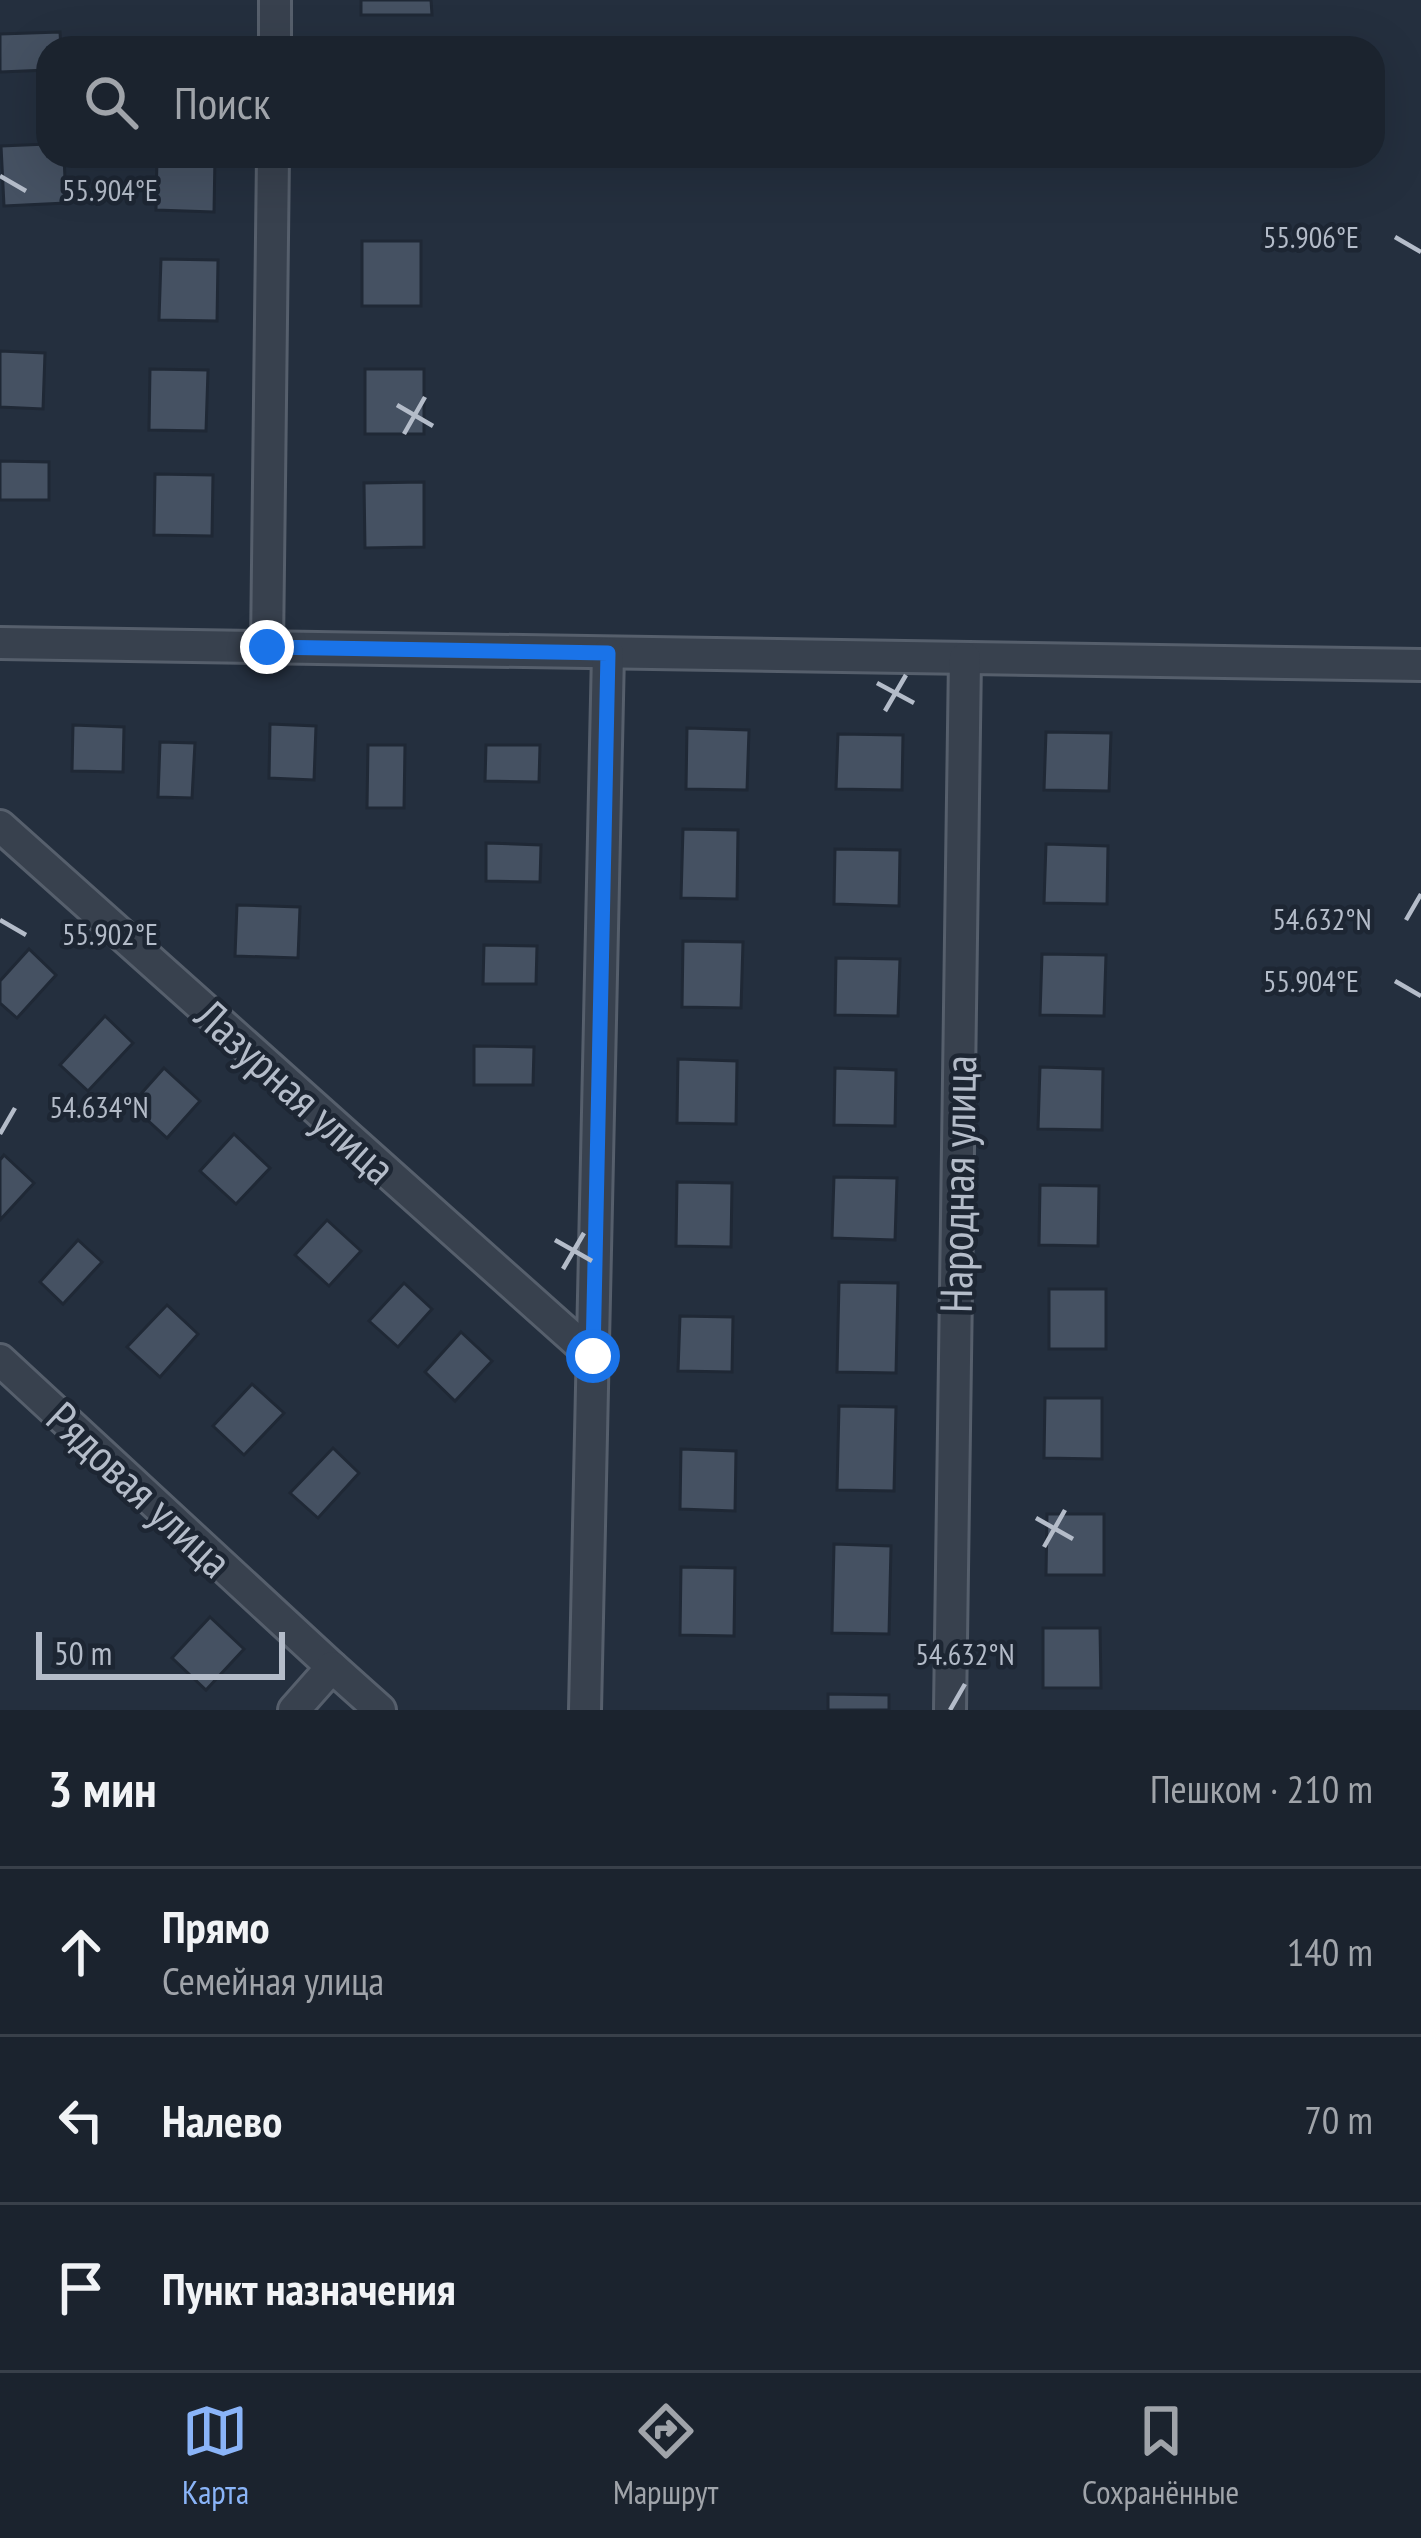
<!DOCTYPE html>
<html lang="ru">
<head>
<meta charset="utf-8">
<style>
  :root { --surface:#1b232e; --page:#282f3a; --text:#f1f3f6; --muted:#a0a4aa; --line:#39404a; --accent:#8ab4f8 }
  body { margin:0; font-family:"PT Sans Narrow",sans-serif; background:var(--page); color:var(--text) }
  .scale { position:absolute; left:36px; bottom:30px; width:249px; box-sizing:border-box; padding-left:12px; border:6px solid #b4bcc9; border-top:0; font-size:33px; line-height:42px; white-space:nowrap; color:#b4bcc9; -webkit-text-stroke:9px #1d2633; paint-order:stroke }
  .stop { position:absolute; width:36px; height:36px; margin:-27px; border:9px solid #1a73e8; border-radius:50%; background:#fff }
  .stop.end { background:#1a73e8; border-color:#fff; box-shadow:0 3px 12px #0008 }
  .list { margin:0; padding:0; list-style:none }
  h2 { display:flex; justify-content:space-between; align-items:center; height:156px; margin:0; padding:0 48px; font-size:51px }
  h2 small { font-size:39px; font-weight:400; color:var(--muted) }
  .list li { display:grid; grid-template-columns:78px 1fr auto; gap:36px; align-items:center; box-sizing:border-box; height:168px; padding:0 48px; border-top:3px solid var(--line) }
  .list b { display:block; font-size:45px; white-space:nowrap }
  .list p { margin:0; font-size:39px; white-space:nowrap; color:var(--muted) }
  .list em { font-size:39px; font-style:normal; color:var(--muted) }
  .icon { flex:none; width:66px; height:66px; fill:none; stroke:currentColor; stroke-width:2; stroke-linecap:round; stroke-linejoin:round }
  .map { position:relative; flex:none; width:1421px; height:1710px; overflow:hidden }
  .search { position:absolute; background:var(--surface); box-shadow:0 12px 48px #0002; left:36px; right:36px; top:36px; height:132px; display:flex; align-items:center; gap:30px; box-sizing:border-box; padding:0 42px; border-radius:36px; color:var(--muted); font-size:45px }
  .sheet { height:660px; background:var(--surface) }
  nav { display:flex; justify-content:space-around; align-items:center; box-sizing:border-box; height:168px; border-top:3px solid var(--line); background:var(--surface); font-size:33px; color:var(--muted) }
  nav a { display:grid; justify-items:center; gap:6px }
  nav .on { color:var(--accent) }
  .map>svg:first-child { display:block }
  .building { fill:#455162; stroke:#1f2835; stroke-width:3 }
  .lines { fill:none; stroke-linecap:round; stroke-linejoin:round }
  .street-casing { stroke:#565f6c; stroke-width:36 }
  .street { stroke:#38414e; stroke-width:30 }
  .route { stroke:#1a73e8; stroke-width:15 }
  .ticks { fill:none; stroke:#b4bcc9; stroke-width:4.5 }
  .labels { text-anchor:middle; dominant-baseline:central; stroke-width:9; stroke-linejoin:round; paint-order:stroke }
  .street-label { font-size:45px; fill:#b4bcc9; stroke:#1d2633 }
  .ticks-label { font-size:30px; text-anchor:middle; fill:#b4bcc9; stroke:#1d2633; stroke-width:9; stroke-linejoin:round; paint-order:stroke }
</style>
</head>
<body>
<div class="map">
<svg width="1421" height="1710" viewBox="0 0 1421 1710">
  <rect width="100%" height="100%" fill="#242f3e"/>
  <g class="building">
    <polygon points="361,0 431,0 432,15 361,15"/>
    <polygon points="60,32 61,48 48,48 48,70 0,72 0,34"/>
    <polygon points="48,144 48,156 64,156 66,203 4,206 1,146"/>
    <polygon points="157,156 215,156 214,212 156,210"/>
    <rect x="358" y="156" width="70" height="5"/>
    <rect x="362" y="241" width="59" height="65"/>
    <polygon points="161,259 218,260 217,321 159,320"/>
    <polygon points="0,351 45,353 43,409 0,407"/>
    <polygon points="150,369 208,370 206,431 149,430"/>
    <rect x="365" y="369" width="59" height="65"/>
    <polygon points="0,461 49,462 49,500 0,500"/>
    <polygon points="155,474 213,475 212,536 154,535"/>
    <polygon points="424,482 424,547 365,548 364,483"/>
    <polygon points="270,724 316,726 314,780 269,778"/>
    <polygon points="73,725 124,727 123,772 72,771"/>
    <polygon points="687,728 749,730 747,790 686,789"/>
    <polygon points="1046,732 1111,733 1109,791 1044,790"/>
    <polygon points="838,734 903,735 902,790 836,789"/>
    <polygon points="160,742 195,743 192,798 158,797"/>
    <polygon points="368,745 405,745 404,808 367,808"/>
    <polygon points="486,745 540,745 539,782 485,781"/>
    <polygon points="683,829 738,830 737,899 681,898"/>
    <polygon points="486,843 541,845 540,882 486,881"/>
    <polygon points="1046,844 1108,846 1107,904 1044,903"/>
    <polygon points="835,849 900,850 899,906 834,904"/>
    <polygon points="237,905 300,907 298,958 235,956"/>
    <polygon points="683,941 743,942 741,1008 682,1007"/>
    <polygon points="484,945 537,946 536,984 483,984"/>
    <polygon points="29,949 56,975 17,1018 0,1003 0,981"/>
    <polygon points="1042,954 1106,955 1104,1016 1040,1015"/>
    <polygon points="836,958 900,959 898,1016 835,1015"/>
    <polygon points="105,1016 133,1043 88,1091 60,1065"/>
    <polygon points="474,1046 534,1047 533,1085 474,1085"/>
    <polygon points="678,1059 737,1061 736,1124 677,1123"/>
    <polygon points="1040,1067 1103,1069 1102,1130 1038,1129"/>
    <polygon points="164,1068 200,1101 167,1138 131,1105"/>
    <polygon points="835,1068 896,1070 895,1126 834,1125"/>
    <polygon points="234,1134 270,1168 236,1204 200,1171"/>
    <polygon points="4,1155 34,1183 0,1220 0,1160"/>
    <polygon points="834,1177 897,1178 895,1240 832,1238"/>
    <polygon points="677,1182 732,1183 731,1247 676,1246"/>
    <polygon points="1040,1185 1099,1186 1098,1246 1039,1245"/>
    <polygon points="327,1220 361,1251 329,1286 295,1255"/>
    <polygon points="78,1240 102,1262 63,1304 40,1282"/>
    <polygon points="839,1282 898,1283 896,1373 837,1372"/>
    <polygon points="404,1283 432,1309 398,1347 369,1321"/>
    <rect x="1049" y="1289" width="57" height="60"/>
    <polygon points="167,1305 198,1334 160,1377 127,1347"/>
    <polygon points="680,1316 733,1317 732,1372 678,1371"/>
    <polygon points="461,1332 492,1361 455,1401 425,1372"/>
    <polygon points="252,1384 284,1413 244,1455 213,1426"/>
    <polygon points="1045,1398 1102,1398 1102,1459 1044,1458"/>
    <polygon points="839,1406 896,1407 894,1491 837,1490"/>
    <polygon points="333,1448 359,1473 318,1518 290,1493"/>
    <polygon points="681,1449 736,1451 735,1511 680,1509"/>
    <polygon points="1047,1514 1104,1514 1104,1575 1046,1575"/>
    <polygon points="834,1544 891,1546 889,1634 832,1633"/>
    <polygon points="681,1567 735,1568 734,1636 680,1635"/>
    <polygon points="210,1617 244,1649 206,1690 172,1658"/>
    <polygon points="1043,1628 1100,1628 1101,1688 1043,1688"/>
    <polygon points="828,1694 889,1695 889,1710 828,1710"/>
  </g>
  <g class="lines">
    <g class="street-casing">
      <g id="street">
        <polyline points="275,48 275,0"/>
        <polyline points="0,643 1421,665"/>
        <polyline points="267,647 273,156"/>
        <polyline points="0,826 593,1356"/>
        <polyline points="0,1360 332,1667"/>
        <polyline points="294,1710 332,1667 380,1710"/>
        <polyline points="585,1710 608,653"/>
        <polyline points="950,1710 965,658"/>
      </g>
    </g>
    <use href="#street" class="street"/>
  </g>
  <g class="lines">
    <polyline class="route" points="267,647 608,653 593,1356"/>
  </g>
  <path class="ticks" d="M0 176 26 191M1395 237 1421 252M397 405 433 426M404 434 425 397M877 683 914 703M885 711 906 675M0 920 26 935M1406 920 1421 894M1395 981 1421 996M0 1134 15 1108M555 1240 592 1261M563 1269 584 1233M1036 1518 1073 1539M1044 1547 1065 1510M950 1710 965 1684"/>
  <g class="labels">
    <g class="street-label">
      <text transform="translate(296 1091) rotate(42)">Лазурная улица</text>
      <text transform="translate(957 1184) rotate(-89)">Народная улица</text>
      <text transform="translate(140 1489) rotate(43)">Рядовая улица</text>
    </g>
  </g>
  <g class="ticks-label">
    <text x="110" y="201">55.904°E</text>
    <text x="1311" y="248">55.906°E</text>
    <text x="1322" y="930">54.632°N</text>
    <text x="110" y="945">55.902°E</text>
    <text x="1311" y="992">55.904°E</text>
    <text x="99" y="1118">54.634°N</text>
    <text x="965" y="1665">54.632°N</text>
  </g>
</svg>
<div class="scale">50 m</div>
<div class="stop" style="left:593px;top:1356px"></div>
<div class="stop end" style="left:267px;top:647px"></div>
<div class="search"><svg class="icon" aria-label="search" viewBox="0 0 24 24"><circle cx="10" cy="10" r="6"/><path d="M15 15l6 6"/></svg>Поиск</div>
</div>
<section class="sheet">
<h2>3 мин<small>Пешком · 210 m</small></h2>
<ul class="list">
<li><svg class="icon" aria-label="ahead" viewBox="0 0 24 24"><path d="M12 20V5M6 11l6-6 6 6"/></svg><div><b>Прямо</b><p>Семейная улица</p></div><em>140 m</em></li>
<li><svg class="icon" aria-label="left" viewBox="0 0 24 24"><path d="M17 20v-9H6M10 6l-5 5 5 5"/></svg><div><b>Налево</b></div><em>70 m</em></li>
<li><svg class="icon" aria-label="arrive" viewBox="0 0 24 24"><path d="M6 21V4h12l-3 4 3 4H6"/></svg><div><b>Пункт назначения</b></div></li>
</ul>
</section>
<nav>
<a class="on"><svg class="icon" aria-label="map" viewBox="0 0 24 24"><path d="M3 6l6-2 6 2 6-2v14l-6 2-6-2-6 2zM9 4v14M15 6v14"/></svg>Карта</a>
<a><svg class="icon" aria-label="directions" viewBox="0 0 24 24"><path d="M12 3l9 9-9 9-9-9zM9 14v-3h6M13 9l2 2-2 2"/></svg>Маршрут</a>
<a><svg class="icon" aria-label="saved" viewBox="0 0 24 24"><path d="M7 4h10v16l-5-4-5 4z"/></svg>Сохранённые</a>
</nav>
</body>
</html>
